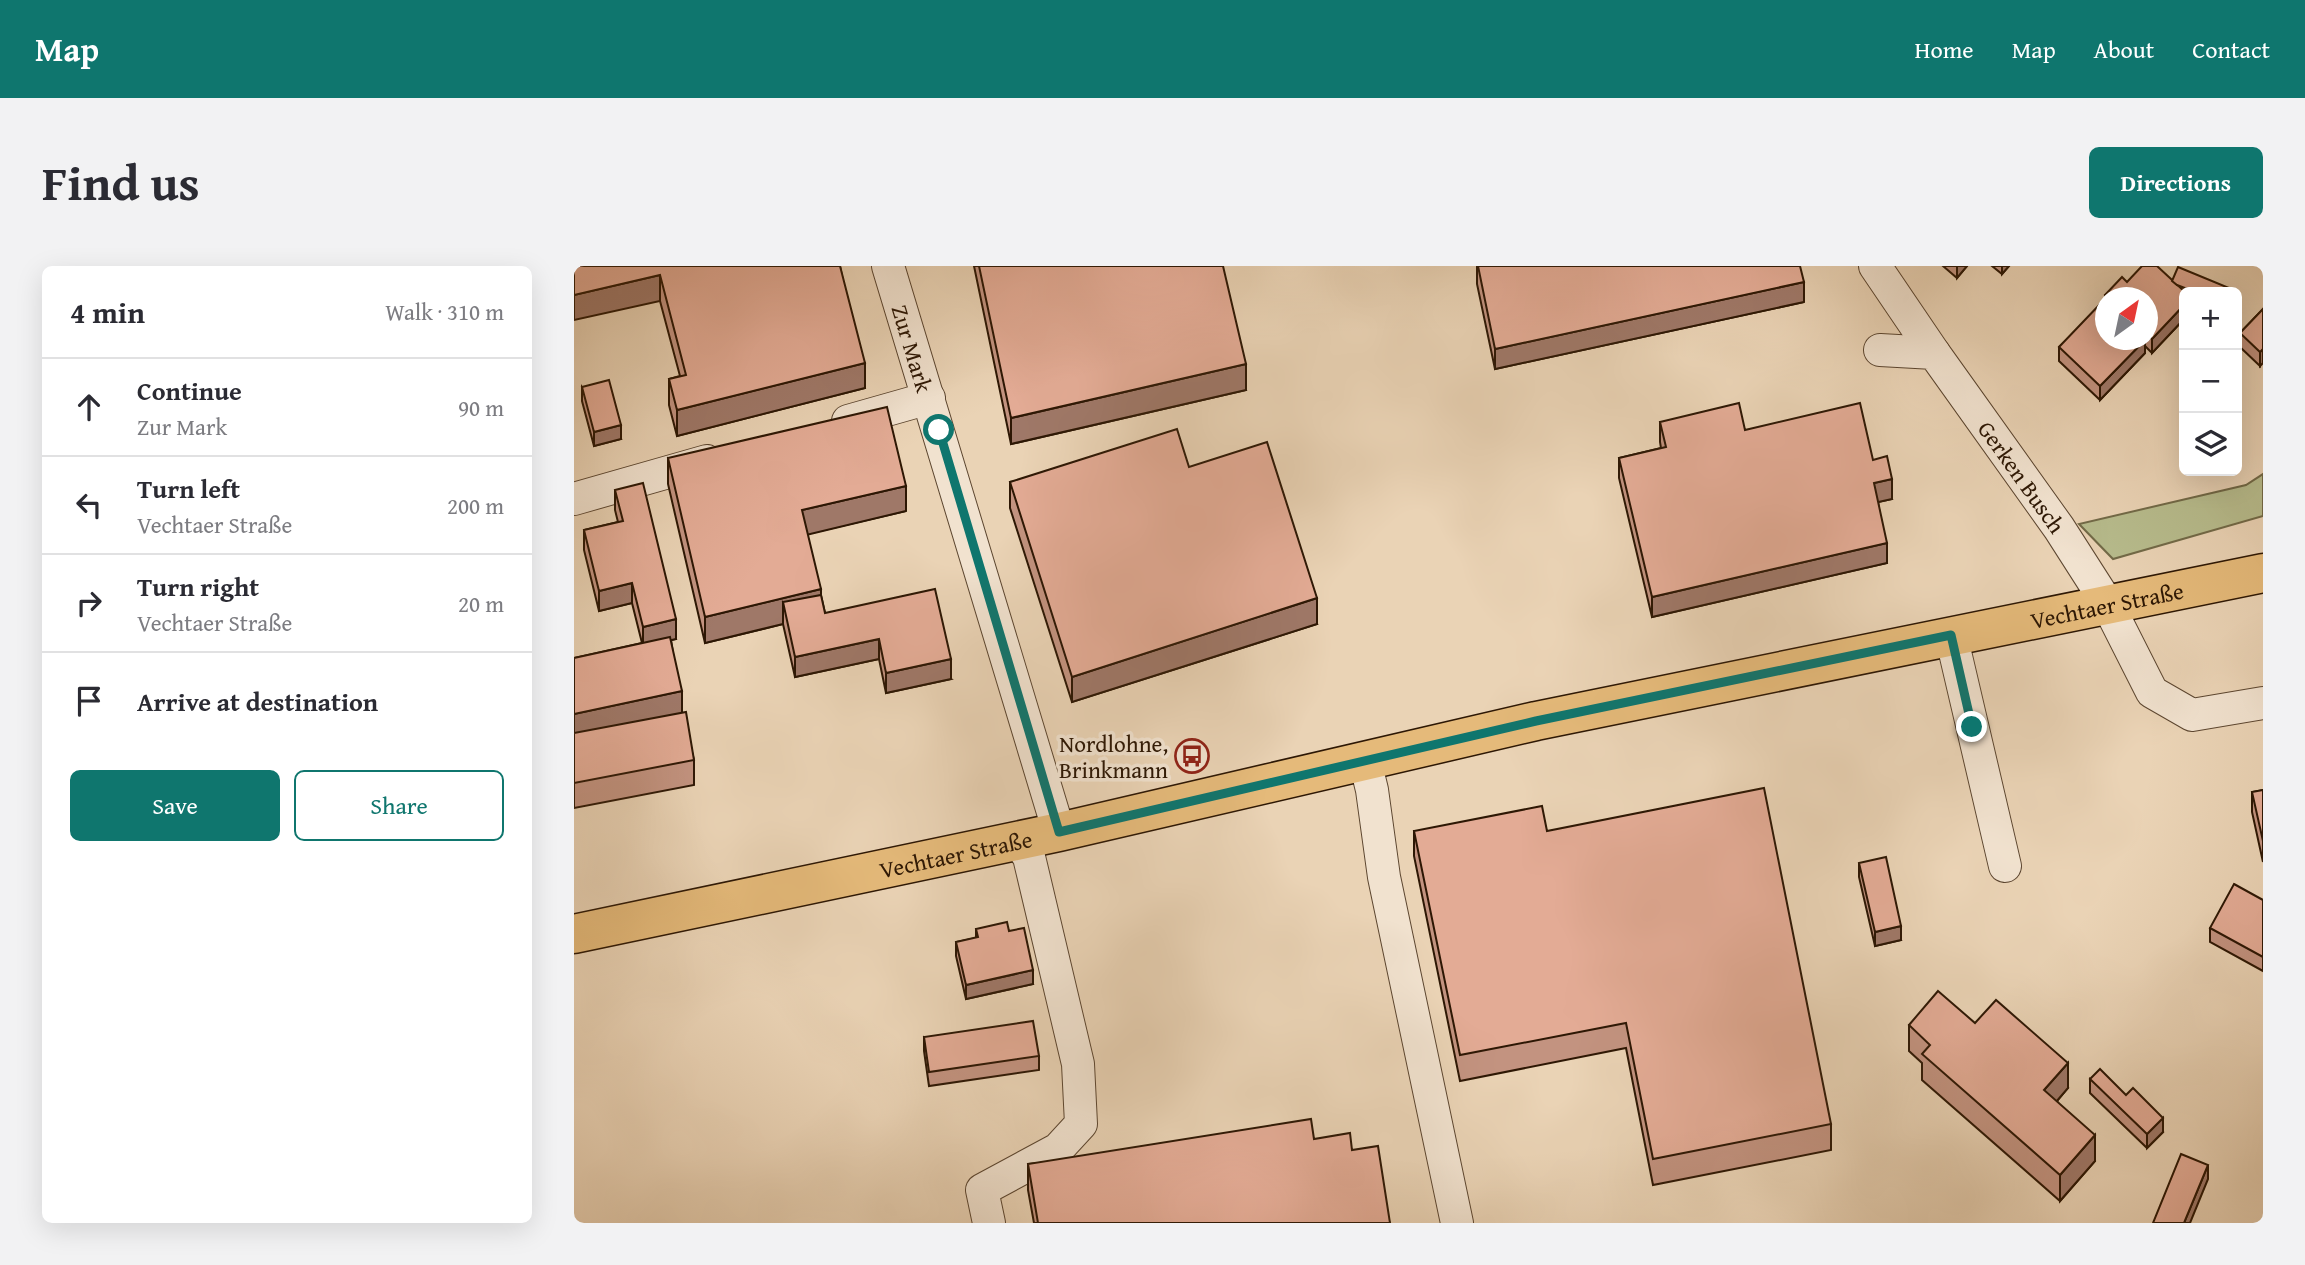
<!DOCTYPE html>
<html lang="en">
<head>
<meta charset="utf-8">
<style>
  :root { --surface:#fff; --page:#f2f2f3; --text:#2b2b33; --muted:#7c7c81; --line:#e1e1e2; --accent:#0f766e }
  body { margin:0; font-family:"Gentium Book Plus",serif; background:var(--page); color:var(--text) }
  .controls { position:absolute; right:21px; top:21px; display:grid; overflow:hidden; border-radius:10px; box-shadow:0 7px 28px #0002 }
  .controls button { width:63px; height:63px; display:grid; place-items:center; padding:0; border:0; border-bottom:2px solid var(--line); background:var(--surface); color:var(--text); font:35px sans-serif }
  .compass { position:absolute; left:1521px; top:21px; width:63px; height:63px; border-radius:50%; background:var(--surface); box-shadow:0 7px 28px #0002; rotate:33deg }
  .stop { position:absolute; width:21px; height:21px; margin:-16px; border:5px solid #0f766e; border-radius:50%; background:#fff }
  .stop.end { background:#0f766e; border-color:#fff; box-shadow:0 2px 7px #0008 }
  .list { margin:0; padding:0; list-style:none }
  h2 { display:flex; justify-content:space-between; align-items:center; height:91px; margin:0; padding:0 28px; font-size:30px }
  h2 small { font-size:23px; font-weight:400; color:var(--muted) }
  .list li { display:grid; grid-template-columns:46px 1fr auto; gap:21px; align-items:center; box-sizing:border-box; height:98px; padding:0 28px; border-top:2px solid var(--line) }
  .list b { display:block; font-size:26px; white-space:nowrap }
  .list p { margin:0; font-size:23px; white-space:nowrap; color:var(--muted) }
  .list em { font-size:23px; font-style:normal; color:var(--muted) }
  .actions { display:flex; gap:14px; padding:21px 28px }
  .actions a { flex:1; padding:16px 0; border:2px solid var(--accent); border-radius:10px; text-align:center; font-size:24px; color:var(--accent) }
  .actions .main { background:var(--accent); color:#fff }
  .icon { flex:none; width:38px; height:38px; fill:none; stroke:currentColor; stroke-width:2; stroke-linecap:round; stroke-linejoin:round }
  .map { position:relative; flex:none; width:1689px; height:957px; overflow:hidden; border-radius:10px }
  header { display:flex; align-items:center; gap:42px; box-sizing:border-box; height:98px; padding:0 35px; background:var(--accent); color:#fff }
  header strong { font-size:33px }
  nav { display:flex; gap:38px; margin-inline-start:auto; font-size:24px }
  .intro { display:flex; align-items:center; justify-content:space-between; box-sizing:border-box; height:168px; padding:0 42px }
  h1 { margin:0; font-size:49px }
  .button { padding:18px 32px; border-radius:10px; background:var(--accent); color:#fff; font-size:24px; font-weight:700 }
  main { display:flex; gap:42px; padding:0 42px }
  aside { flex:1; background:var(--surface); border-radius:10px; box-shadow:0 7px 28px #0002 }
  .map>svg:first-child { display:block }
  .green { fill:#b7bc8d; stroke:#726a48; stroke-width:2 }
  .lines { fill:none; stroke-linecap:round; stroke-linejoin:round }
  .minor-casing { stroke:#5c4630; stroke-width:34 }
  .major-casing { stroke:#2d1704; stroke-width:41 }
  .minor { stroke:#f1e2cf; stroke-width:32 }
  .major { stroke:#e5ba7a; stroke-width:38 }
  .wall { fill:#c39380; stroke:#2d1704; stroke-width:2; fill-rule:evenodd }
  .shaded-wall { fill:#9f7868; stroke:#2d1704; stroke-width:2 }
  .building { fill:#e3ab95; stroke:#2d1704; stroke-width:2 }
  .route { stroke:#0f766e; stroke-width:9 }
  .labels { text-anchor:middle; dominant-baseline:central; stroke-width:7; stroke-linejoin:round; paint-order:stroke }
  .street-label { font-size:23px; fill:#2d1704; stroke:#f1e2cf }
  .poi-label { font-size:23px; fill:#2d1704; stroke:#f1e2cf; text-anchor:end }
</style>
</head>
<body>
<header>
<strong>Map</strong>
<nav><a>Home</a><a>Map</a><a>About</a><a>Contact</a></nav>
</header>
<div class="intro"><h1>Find us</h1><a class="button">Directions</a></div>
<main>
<aside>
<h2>4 min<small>Walk · 310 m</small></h2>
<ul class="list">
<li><svg class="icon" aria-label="ahead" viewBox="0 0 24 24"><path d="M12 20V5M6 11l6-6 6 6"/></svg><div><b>Continue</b><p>Zur Mark</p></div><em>90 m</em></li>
<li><svg class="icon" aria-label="left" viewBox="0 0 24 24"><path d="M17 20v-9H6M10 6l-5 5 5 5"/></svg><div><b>Turn left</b><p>Vechtaer Straße</p></div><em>200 m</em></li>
<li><svg class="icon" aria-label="right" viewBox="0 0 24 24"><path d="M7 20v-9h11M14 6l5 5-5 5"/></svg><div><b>Turn right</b><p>Vechtaer Straße</p></div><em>20 m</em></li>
<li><svg class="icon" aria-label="arrive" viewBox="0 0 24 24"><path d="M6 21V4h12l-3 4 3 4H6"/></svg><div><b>Arrive at destination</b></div></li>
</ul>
<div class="actions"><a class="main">Save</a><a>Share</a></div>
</aside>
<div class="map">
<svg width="1689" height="957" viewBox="0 0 1689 957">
  <rect width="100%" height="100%" fill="#ead3b5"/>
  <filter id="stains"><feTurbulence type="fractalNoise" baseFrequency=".00286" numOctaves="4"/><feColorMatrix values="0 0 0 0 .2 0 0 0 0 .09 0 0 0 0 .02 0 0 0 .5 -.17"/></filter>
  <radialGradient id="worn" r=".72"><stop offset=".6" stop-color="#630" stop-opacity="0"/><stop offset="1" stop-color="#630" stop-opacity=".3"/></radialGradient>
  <polygon class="green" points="1689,208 1689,250 1539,293 1505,258 1672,219"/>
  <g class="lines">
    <g class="minor-casing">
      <g id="minor">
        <path id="s1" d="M314 0 485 566"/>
        <polyline points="1301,0 1360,87"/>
        <path id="s2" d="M1306 84 1360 87 1485 262 1533 337 1578 426 1618 449 1689 437"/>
        <polyline points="274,155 355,132"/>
        <polyline points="0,233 133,195"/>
        <polyline points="1377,369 1431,600"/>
        <polyline points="791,495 798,524 810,611 883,957"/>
        <polyline points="415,957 408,924 484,883 507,858 504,798 455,591 444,575"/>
      </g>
    </g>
    <g class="major-casing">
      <g id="major">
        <path id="s3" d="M0 668 485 566 962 455 1689 307"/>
      </g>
    </g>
    <use href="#minor" class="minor"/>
    <use href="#major" class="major"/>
  </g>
  <g class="wall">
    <polygon points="0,0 266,0 291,122 103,170 95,139 95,113 106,110 86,35"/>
    <polygon points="400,0 622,0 672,124 437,178"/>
    <polygon points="903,0 1230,36 921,103 903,18"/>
    <polygon points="1369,0 1393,0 1383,12"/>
    <polygon points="1418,0 1435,0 1428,8"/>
    <path d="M1598 15 1655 26H1610V53L1578 87 1571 80V87L1526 134 1485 95V81L1531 37V29L1553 16ZM1531 32H1573V74H1531Z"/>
    <polygon points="1689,43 1686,100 1666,81 1666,67"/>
    <polygon points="8,121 47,173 20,180 8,135"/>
    <polygon points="1086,156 1171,164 1299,194 1318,233 1304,236 1313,297 1078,351 1045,212 1045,192 1087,182 1086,176"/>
    <polygon points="94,192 332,245 233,268 251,347 377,413 312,427 305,393 221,411 209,358 131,377 94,218"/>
    <polygon points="615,201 743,358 498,436 436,242 436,216"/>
    <polygon points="41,224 102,373 97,374 108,447 120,494 120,519 0,542 0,392 68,377 58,337 25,345 10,284 10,264 44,256 41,244"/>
    <polygon points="1689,524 1689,596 1678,546 1678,526"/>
    <polygon points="840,565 973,565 1257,858 1257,884 1079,919 1052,782 886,815 840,590"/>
    <polygon points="1285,597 1327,674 1301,680 1285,611"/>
    <polygon points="1689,634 1689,705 1636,676 1636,662"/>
    <polygon points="402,663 435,665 459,718 392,733 382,690 382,676 402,672"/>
    <polygon points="1401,757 1494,822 1483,835 1521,895 1486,935 1348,814 1348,797 1335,785 1335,759"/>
    <polygon points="350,771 465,790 465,804 355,820 350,785"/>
    <polygon points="1516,813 1589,866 1573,882 1516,827"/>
    <polygon points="740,873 778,884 816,957 460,957 454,924 454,898"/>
  </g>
  <g class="shaded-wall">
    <polygon points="1383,0 1393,0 1383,12"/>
    <polygon points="1428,0 1435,0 1428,8"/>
    <polygon points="86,9 86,35 0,54 0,29"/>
    <polygon points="1230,16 1230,36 921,103 921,83"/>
    <polygon points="1610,39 1610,53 1578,87 1578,73"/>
    <polygon points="1571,74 1571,87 1526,134 1526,120"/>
    <polygon points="1689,83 1689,97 1686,100 1686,86"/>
    <polygon points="291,97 291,122 103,170 103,144"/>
    <polygon points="672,98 672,124 437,178 437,152"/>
    <polygon points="47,159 47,173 20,180 20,166"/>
    <polygon points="1318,213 1318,233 1300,237 1300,217"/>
    <polygon points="332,220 332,245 228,270 228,244"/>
    <polygon points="1313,277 1313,297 1078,351 1078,331"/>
    <polygon points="58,317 58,337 25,345 25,325"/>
    <polygon points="247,323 247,349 209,336 209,358 131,377 131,351"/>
    <polygon points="743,332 743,358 498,436 498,411"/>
    <polygon points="102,353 102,373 69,381 69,361"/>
    <polygon points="305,373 305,393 221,411 221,391"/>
    <polygon points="377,393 377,413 312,427 312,407"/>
    <polygon points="108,425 108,451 0,474 0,448"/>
    <polygon points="1327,660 1327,674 1301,680 1301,666"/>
    <polygon points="459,704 459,718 392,733 392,719"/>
    <polygon points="1494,797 1494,822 1470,850 1470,824"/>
    <polygon points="1589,852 1589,866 1573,882 1573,868"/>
    <polygon points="1521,869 1521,895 1486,935 1486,909"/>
    <polygon points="1634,899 1634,913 1616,957 1610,957"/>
  </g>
  <g class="building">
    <polygon points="0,0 266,0 291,97 103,144 95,113 112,109 86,9 0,29"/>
    <polygon points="405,0 649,0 672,98 437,152"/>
    <polygon points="904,0 1226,0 1230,16 921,83"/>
    <polygon points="1568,0 1583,0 1611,26 1610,39 1578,73 1573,69 1573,32 1534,32 1531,29 1548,11 1553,16"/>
    <polygon points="1604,1 1655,22 1653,26 1621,26 1603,19 1598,15"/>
    <polygon points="1529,35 1531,37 1531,74 1571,74 1526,120 1485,81"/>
    <polygon points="1689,43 1689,83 1686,86 1666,67"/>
    <polygon points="35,114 47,159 20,166 8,121"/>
    <polygon points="1165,137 1171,164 1286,137 1299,194 1313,190 1318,213 1300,217 1313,277 1078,331 1045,192 1092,181 1086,156"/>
    <polygon points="313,141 332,220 228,244 247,323 131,351 94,192"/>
    <polygon points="603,163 615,201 693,176 743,332 498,411 436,216"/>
    <polygon points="69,217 102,353 69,361 58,317 25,325 10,264 49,255 41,224"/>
    <polygon points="361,323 377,393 312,407 305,373 221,391 209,336 247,329 251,347"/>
    <polygon points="96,371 108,425 0,448 0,392"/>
    <polygon points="112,446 120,494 0,517 0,467"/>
    <polygon points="1190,522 1257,858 1079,893 1052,757 886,789 840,565 968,540 973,565"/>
    <polygon points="1689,524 1689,575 1678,526"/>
    <polygon points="1312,591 1327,660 1301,666 1285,597"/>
    <polygon points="1660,618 1689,634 1689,691 1636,662"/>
    <polygon points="433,656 435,665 450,662 459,704 392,719 382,676 404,671 402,663"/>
    <polygon points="1364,725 1401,757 1422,734 1494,797 1470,824 1521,869 1486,909 1348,788 1356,779 1335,759"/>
    <polygon points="459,755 465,790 355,806 350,771"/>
    <polygon points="1526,803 1552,829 1559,822 1589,852 1573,868 1516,813"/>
    <polygon points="737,853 740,873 776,867 778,884 804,880 816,957 464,957 454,898"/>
    <polygon points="1607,888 1634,899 1610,957 1579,957"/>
  </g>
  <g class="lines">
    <polyline class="route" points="365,164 485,566 962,455 1377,369 1398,461"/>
  </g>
  <defs>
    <g id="bus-ring" transform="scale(1.75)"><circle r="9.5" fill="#f1e2cf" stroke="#8f2418" stroke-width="1.5"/><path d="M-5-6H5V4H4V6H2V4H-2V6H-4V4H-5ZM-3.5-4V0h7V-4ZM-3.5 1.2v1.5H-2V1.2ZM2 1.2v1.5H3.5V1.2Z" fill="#8f2418"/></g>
  </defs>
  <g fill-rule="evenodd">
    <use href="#bus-ring" x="618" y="490"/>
  </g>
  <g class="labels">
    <g class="street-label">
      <text stroke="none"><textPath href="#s1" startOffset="86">Zur Mark</textPath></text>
      <text stroke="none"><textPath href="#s2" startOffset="206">Gerken Busch</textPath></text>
      <text stroke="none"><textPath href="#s3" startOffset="1568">Vechtaer Straße</textPath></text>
      <text stroke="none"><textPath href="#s3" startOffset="390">Vechtaer Straße</textPath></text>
    </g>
    <g class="poi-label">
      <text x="594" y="477">Nordlohne,<tspan x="594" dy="26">Brinkmann</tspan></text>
    </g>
  </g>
  <rect width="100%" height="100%" filter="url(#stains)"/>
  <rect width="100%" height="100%" fill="url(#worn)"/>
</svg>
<div class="controls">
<button>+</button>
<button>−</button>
<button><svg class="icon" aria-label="layers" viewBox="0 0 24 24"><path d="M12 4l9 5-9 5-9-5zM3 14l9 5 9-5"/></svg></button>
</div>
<svg class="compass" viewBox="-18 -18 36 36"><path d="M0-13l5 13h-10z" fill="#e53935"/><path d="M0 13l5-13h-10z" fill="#7c7c81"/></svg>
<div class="stop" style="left:365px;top:164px"></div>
<div class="stop end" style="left:1398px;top:461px"></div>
</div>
</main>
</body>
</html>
